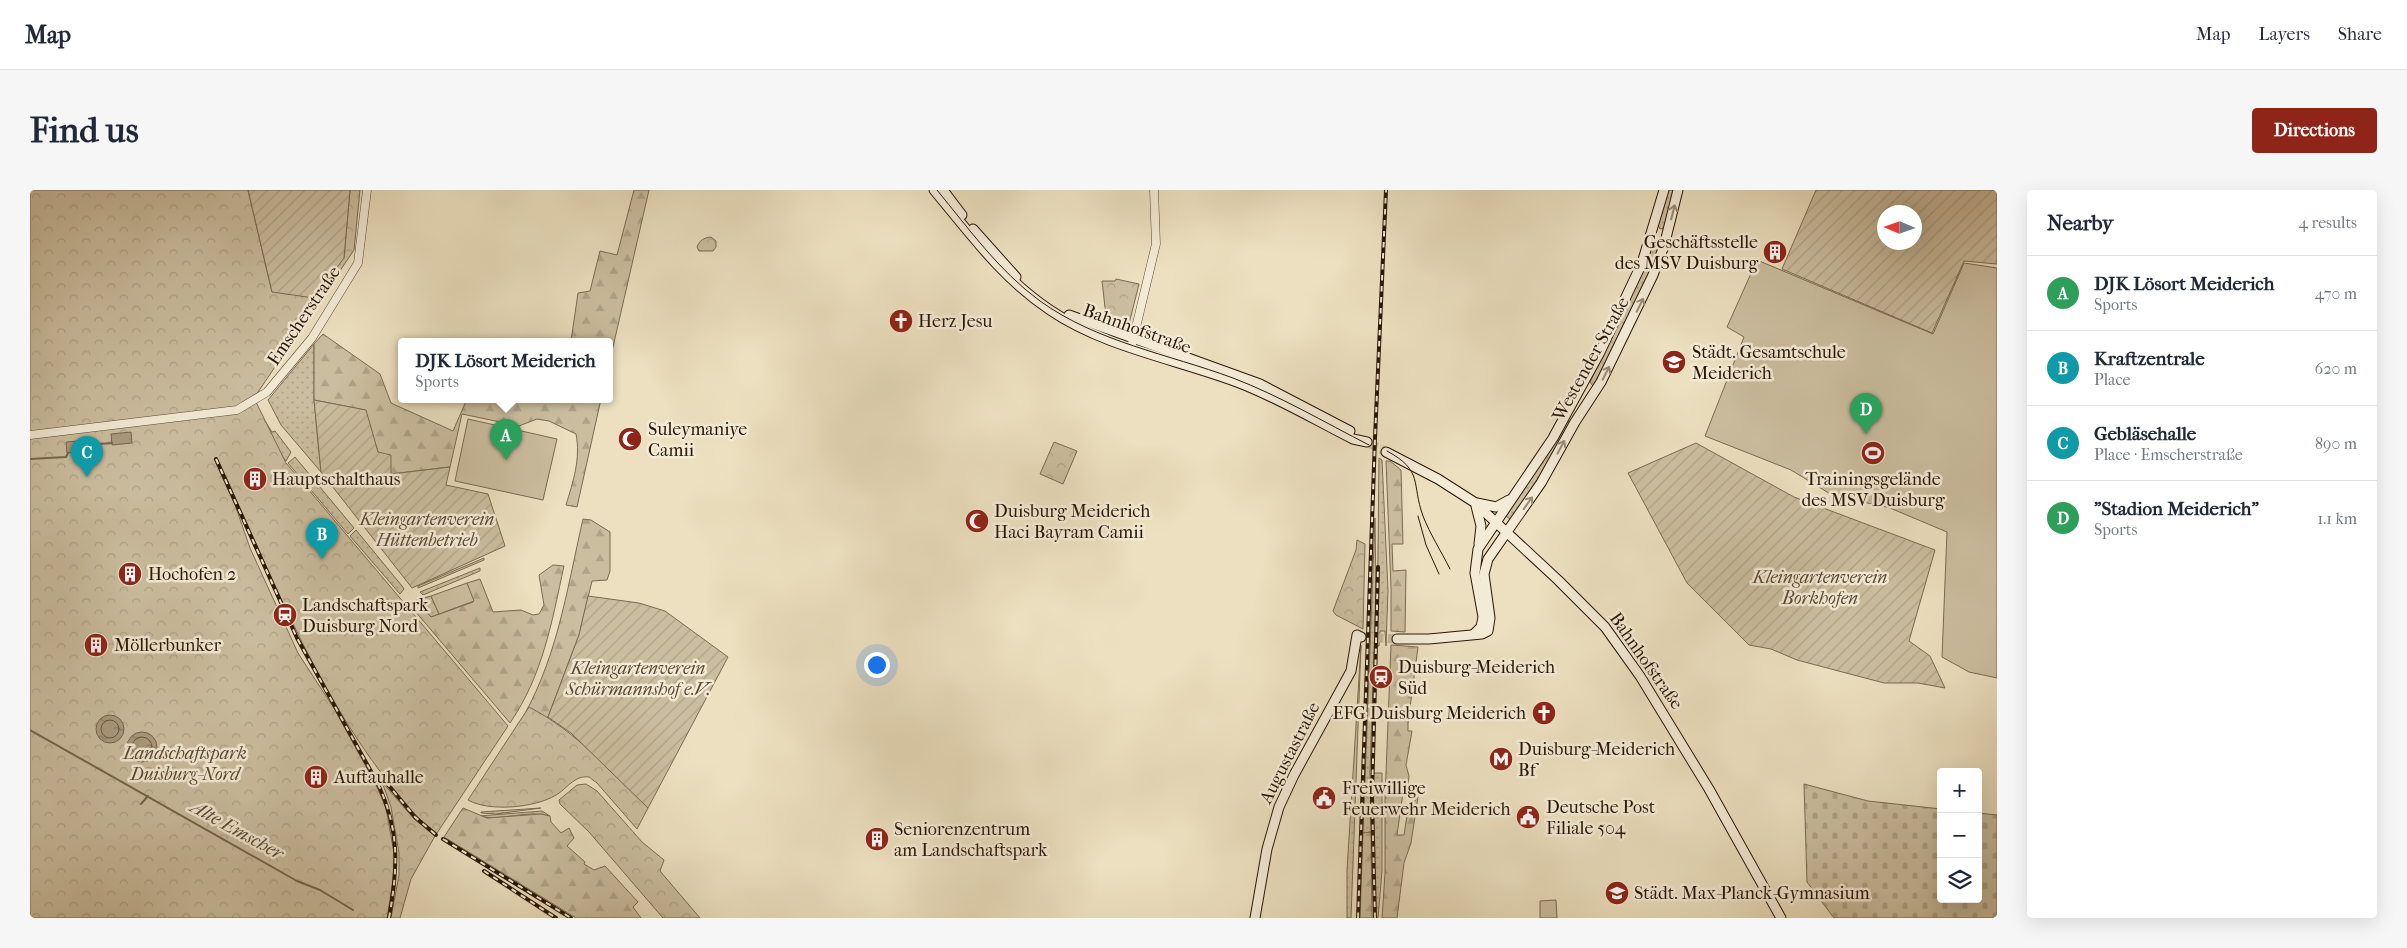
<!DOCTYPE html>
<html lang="en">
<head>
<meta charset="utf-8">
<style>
  :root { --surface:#fff; --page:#f6f6f7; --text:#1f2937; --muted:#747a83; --line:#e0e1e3; --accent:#8f2418 }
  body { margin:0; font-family:"IM FELL French Canon",serif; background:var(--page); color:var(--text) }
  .controls { position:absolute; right:15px; bottom:15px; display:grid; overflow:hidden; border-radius:5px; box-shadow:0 5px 20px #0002 }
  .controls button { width:45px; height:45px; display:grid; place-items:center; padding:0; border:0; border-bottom:1px solid var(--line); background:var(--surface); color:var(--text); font:25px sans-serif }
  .compass { position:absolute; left:1847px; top:15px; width:45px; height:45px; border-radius:50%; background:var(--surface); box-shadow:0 5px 20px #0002; rotate:272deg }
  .you { position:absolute; left:846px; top:474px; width:18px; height:18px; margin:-12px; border:4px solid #fff; border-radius:50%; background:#1a73e8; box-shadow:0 0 0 8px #1a73e833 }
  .badge { display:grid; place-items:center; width:32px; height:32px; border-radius:50%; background:var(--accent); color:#fff; font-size:16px; font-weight:700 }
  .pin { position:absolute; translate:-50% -41px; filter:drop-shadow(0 1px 2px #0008) }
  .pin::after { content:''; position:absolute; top:26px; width:18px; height:15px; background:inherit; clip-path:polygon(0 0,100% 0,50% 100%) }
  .popup { position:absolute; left:368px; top:148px; width:215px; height:65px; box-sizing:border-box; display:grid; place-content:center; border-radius:5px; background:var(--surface); filter:drop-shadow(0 1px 4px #0005); font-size:16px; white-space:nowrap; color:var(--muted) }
  .popup b { font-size:19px; color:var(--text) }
  .popup::after { content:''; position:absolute; left:50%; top:100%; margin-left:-10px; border:10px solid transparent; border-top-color:var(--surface) }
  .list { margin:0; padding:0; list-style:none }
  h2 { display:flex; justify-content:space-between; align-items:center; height:65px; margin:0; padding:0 20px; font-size:21px }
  h2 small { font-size:16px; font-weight:400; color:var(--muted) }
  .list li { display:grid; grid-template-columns:32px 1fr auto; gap:15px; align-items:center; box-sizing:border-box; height:75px; padding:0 20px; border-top:1px solid var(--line) }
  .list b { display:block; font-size:19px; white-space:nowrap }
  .list p { margin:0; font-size:16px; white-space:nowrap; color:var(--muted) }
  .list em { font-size:16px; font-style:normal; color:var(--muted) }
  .icon { flex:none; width:28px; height:28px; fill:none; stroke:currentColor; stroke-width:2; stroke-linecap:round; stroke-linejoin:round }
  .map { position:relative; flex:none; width:1967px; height:728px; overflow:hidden; border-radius:5px }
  header { display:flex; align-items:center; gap:30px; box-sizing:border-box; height:70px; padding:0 25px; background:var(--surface); border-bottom:1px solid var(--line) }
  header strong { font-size:24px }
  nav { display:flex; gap:28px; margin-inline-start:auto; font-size:18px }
  .intro { display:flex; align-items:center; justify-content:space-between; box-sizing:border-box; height:120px; padding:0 30px }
  h1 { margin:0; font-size:35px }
  .button { padding:12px 22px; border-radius:5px; background:var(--accent); color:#fff; font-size:18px; font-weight:700 }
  main { display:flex; gap:30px; padding:0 30px }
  aside { flex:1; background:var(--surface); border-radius:5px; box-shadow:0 5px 20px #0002 }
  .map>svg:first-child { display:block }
  .grass { fill:url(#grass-dots); stroke:#7a6a52 }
  .forest { fill:url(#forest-firs); stroke:#7a6a52 }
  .cemetery { fill:url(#cemetery-stones); stroke:#7a6a52 }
  .park { fill:url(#park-crowns); stroke:#7a6a52 }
  .garden { fill:url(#garden-furrows); stroke:#7a6a52; fill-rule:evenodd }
  .pitch { fill:#cbbea0; stroke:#7a6a52 }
  .water { fill:url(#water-ripples); stroke:#77664e }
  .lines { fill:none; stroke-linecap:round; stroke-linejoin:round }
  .shore { stroke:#6a5842; stroke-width:1 }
  .stream { stroke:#77664e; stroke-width:2 }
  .secondary-tunnel { stroke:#c5b89a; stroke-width:9; stroke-dasharray:9 4.5; stroke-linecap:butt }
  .tertiary-casing { stroke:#5a4833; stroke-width:9 }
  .secondary-casing { stroke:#2a1604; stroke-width:11 }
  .tertiary { stroke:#f3ebd6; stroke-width:8 }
  .secondary { stroke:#f3ebd6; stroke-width:9 }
  .tram { stroke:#2a1604; stroke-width:1 }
  .rail-casing { stroke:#2a1604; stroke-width:4 }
  .rail { stroke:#f3ebd6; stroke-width:2; stroke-dasharray:5.5; stroke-linecap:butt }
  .oneway { stroke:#998b78 }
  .labels { text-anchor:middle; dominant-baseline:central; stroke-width:5; stroke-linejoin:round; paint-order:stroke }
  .poi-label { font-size:18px; fill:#2a1604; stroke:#f3ebd6; text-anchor:start }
  .street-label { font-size:18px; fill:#2a1604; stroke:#f3ebd6 }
  .park-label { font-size:18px; font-style:italic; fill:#5a4833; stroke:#f3ebd6 }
  .water-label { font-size:19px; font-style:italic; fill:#5d4b36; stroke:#f3ebd6 }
</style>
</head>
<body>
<header>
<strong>Map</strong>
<nav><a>Map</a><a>Layers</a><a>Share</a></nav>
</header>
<div class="intro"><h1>Find us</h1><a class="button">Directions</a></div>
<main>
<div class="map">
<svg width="1967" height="728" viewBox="0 0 1967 728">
  <defs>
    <pattern id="grass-dots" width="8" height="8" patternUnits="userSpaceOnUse" patternTransform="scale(1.25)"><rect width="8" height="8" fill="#cbbea0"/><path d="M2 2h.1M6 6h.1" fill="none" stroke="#aea388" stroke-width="1.8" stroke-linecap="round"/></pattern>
    <pattern id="forest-firs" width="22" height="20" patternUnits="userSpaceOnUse" patternTransform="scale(1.25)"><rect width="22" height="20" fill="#cbbea0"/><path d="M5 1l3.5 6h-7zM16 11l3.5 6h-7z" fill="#aea388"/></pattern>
    <pattern id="cemetery-stones" width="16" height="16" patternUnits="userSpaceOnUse" patternTransform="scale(1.25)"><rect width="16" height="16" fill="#cbbea0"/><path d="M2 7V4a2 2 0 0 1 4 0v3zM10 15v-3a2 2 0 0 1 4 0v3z" fill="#aea388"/></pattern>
    <pattern id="park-crowns" width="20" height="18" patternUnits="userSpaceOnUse" patternTransform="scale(1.25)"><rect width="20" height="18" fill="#cbbea0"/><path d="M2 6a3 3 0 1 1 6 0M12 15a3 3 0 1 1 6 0" fill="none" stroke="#aea388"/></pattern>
    <pattern id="garden-furrows" width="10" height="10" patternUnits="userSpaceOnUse" patternTransform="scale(1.25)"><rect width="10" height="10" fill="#cbbea0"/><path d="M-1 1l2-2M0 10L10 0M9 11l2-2" fill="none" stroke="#aea388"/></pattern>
    <pattern id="water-ripples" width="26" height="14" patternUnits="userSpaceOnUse" patternTransform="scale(1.25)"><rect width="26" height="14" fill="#aa9b80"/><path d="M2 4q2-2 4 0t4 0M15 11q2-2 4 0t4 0" fill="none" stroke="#8b7d67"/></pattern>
  </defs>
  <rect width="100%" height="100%" fill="#ece0c0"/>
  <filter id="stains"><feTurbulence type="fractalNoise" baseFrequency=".004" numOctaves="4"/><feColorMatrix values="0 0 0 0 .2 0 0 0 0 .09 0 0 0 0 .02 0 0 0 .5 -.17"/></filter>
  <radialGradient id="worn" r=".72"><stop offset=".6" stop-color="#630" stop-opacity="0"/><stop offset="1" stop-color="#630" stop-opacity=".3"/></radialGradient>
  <g class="grass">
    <polygon points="1637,0 1645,0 1634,38 1630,39 1628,35"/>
    <polygon points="1620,54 1631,57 1616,94 1563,196 1560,192 1596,118"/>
    <polygon points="284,154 284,210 291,282 251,235 238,210"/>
    <polygon points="1536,230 1541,233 1518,275 1481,330 1476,326 1512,272"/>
    <polygon points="235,231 242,242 245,241 261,262 256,271 248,261"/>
    <polygon points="265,267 324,338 318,344 258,273"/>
    <polygon points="1349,268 1352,270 1358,400 1356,456 1355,441 1350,441 1349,456 1347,456"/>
    <polygon points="1345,328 1346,404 1340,582 1341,642 1333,643"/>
    <polygon points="326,340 372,396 374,399 370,404 320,346"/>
    <polygon points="454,368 454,370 388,398 388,396"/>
    <polygon points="450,378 450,381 393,405 390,402"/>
    <polygon points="401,406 409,424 401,427 386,410"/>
    <polygon points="1331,455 1321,728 1317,728 1317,680"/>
    <polygon points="1343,583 1352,583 1352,681 1348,728 1345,728"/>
    <polygon points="511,618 466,624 451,623 451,622"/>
    <path d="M512 621 520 626C497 619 472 632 449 626Z"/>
  </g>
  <g class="forest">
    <polygon points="604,0 619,0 580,170 580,151 541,151 548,103 560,101 570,61 587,65"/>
    <path d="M293 144 350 184 361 213 423 241 437 209H571L547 317 536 315C543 292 551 268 546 244L519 231 507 229 489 236 432 224 420 277 361 284 348 262 335 220 284 210V154Z"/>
    <polygon points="1356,271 1360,271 1371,280 1373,354 1362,354 1363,381 1376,380 1375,442 1361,441 1361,399"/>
    <path d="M553 329 561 330 580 342V381L577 390 562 391 549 445 518 527 486 539C527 473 536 403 553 329Z"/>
    <path d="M523 375 534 376C522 431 513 485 480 533L379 414 386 410 401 427 443 412 437 393 450 389 463 422 491 420 503 425 509 424 514 415 509 385Z"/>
    <polygon points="1361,455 1388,457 1378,533 1378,541 1382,541 1376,575 1379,586 1378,596 1374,596 1367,645 1374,645 1378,619 1388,607 1381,653 1374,673 1367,728 1352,728 1355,683 1355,609"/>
    <polygon points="433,618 457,628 511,624 520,626 521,632 531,643 539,638 544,648 537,656 555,672 554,674 564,680 575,676 608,712 603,717 611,728 546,728 414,647"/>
    <polygon points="1341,642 1342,728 1330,728 1333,643"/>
  </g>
  <polygon class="cemetery" points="1774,594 1838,611 1911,619 1911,709 1948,709 1948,623 1967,625 1967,728 1804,728 1777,692"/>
  <g class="park">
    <path d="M0 0H218L242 102 314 68 320 0H330L324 60 224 208 256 273 478 536 407 643C386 629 370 608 355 588 281 492 238 376 187 268L184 269 205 315 220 358 268 463 305 520 346 595 356 618 364 663V685L357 728H0Z"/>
    <path d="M681 47 686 51V57L683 61H669L667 57C670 50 673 48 681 47Z"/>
    <polygon points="1086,89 1109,94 1097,142 1077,135 1072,91 1085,91"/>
    <polygon points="1024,252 1047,261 1033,294 1010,284"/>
    <polygon points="1327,350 1335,354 1333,439 1306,425 1303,421 1326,360"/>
    <path d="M499 517C546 541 581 582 618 618L607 639 567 593 559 587C544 585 537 599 526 605 505 618 459 622 438 610Z"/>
    <polygon points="352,592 384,629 405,646 381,689 370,728 361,728 369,685 369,663 361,617"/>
    <polygon points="556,594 567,601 612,652 634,670 630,681 670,728 633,728 559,642 530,614 529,610 547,595"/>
  </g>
  <g class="garden">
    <polygon points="218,0 320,0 314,68 284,108 242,102"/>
    <path d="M1786 0H1967V74L1934 71 1902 143 1752 79ZM1884 22V52H1854V22Z"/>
    <polygon points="284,210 336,220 348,262 361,265 361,284 420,277 416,295 458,304 475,356 382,398 291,282"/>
    <polygon points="1666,253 1764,307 1905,360 1879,451 1900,466 1915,498 1888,493 1854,493 1767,470 1741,459 1719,455 1657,393 1598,283"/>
    <polygon points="558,406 609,413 635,421 698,467 618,618 541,543 518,527 549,445"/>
  </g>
  <g class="pitch">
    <polygon points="1727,70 1903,144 1934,73 1967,78 1967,488 1939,482 1912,467 1917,342 1860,318 1802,305 1761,280 1675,246 1714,147 1697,137"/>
    <polygon points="438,229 527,249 513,310 425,291"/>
    <polygon points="437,393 444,411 409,424 401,406"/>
    <polygon points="1526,710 1527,728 1510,728 1510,711"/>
  </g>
  <g class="water">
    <polygon points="101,242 102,253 82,255 81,244"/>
    <polygon points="48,251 48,253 58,252 56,258 53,258 53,261 37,263 36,252"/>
    <circle cx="80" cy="539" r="14"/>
    <circle cx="112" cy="557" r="15"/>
  </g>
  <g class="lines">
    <g class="shore">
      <circle cx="80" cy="539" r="9"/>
      <circle cx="112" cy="557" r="10"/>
    </g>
    <g class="stream">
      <polyline points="58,252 66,251 69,254 82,253"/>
      <polyline points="0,269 36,267 38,263"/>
      <polyline points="0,540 267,691 290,700 323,720"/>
      <polyline points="111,614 118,606"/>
    </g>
    <g class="secondary-tunnel">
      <polyline points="1339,253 1356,262"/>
      <polyline points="1331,447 1367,449"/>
    </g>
    <g class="tertiary-casing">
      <g id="tertiary">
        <polyline points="1102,154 1126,54 1124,0"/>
        <polyline points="0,245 207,220 237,202 282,148 328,73 337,0"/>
      </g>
    </g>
    <g class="secondary-casing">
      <g id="secondary">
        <path d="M904 0C940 43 972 88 1020 120 1074 157 1146 169 1207 192 1247 207 1285 230 1323 249L1337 252"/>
        <polyline points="913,0 932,25"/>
        <polyline points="943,39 986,87"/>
        <polyline points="1039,125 1230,194 1320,241"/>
        <polyline points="1356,262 1408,289 1444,312 1528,390 1575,437 1610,486 1679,599 1751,728"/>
        <polyline points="1447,313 1466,317 1479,310"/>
        <polyline points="1446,316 1451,336 1449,354"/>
        <polyline points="1444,444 1451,437 1453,427 1445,383 1448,359 1523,248 1570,162 1612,73 1634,0"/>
        <polyline points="1367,449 1399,449 1452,444 1458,441 1460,428 1454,384 1458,369 1511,293 1545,232 1571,192 1623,85 1634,56 1648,0"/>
        <polyline points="1225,728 1237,659 1249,617 1264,585 1321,481 1327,445 1331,447"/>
      </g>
    </g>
    <use href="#tertiary" class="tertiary"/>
    <use href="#secondary" class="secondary"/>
    <g class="tram">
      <path d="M907 0C939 39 969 81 1010 111 1067 152 1138 164 1203 188 1250 206 1294 232 1339 255"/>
      <path d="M1357 261C1394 281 1381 293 1393 326 1400 344 1411 361 1420 379"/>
      <polyline points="1388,326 1396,355 1409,384"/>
    </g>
    <g class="rail-casing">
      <g id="rail">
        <path d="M186 269 267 448 348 594C370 641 368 678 359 728"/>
        <polyline points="349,584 385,627 406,645"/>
        <polyline points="413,649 541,728"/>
        <polyline points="454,681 526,728"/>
        <polyline points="1328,728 1345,248 1356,0"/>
        <polyline points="1345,728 1342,608 1348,377"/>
      </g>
    </g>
    <use href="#rail" class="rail"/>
  </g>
  <defs><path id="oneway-shaft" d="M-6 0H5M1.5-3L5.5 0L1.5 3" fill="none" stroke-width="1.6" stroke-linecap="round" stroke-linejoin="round" transform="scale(1.25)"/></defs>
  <g class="oneway">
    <use href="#oneway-shaft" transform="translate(1643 22) rotate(-76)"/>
    <use href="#oneway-shaft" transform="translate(1610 115) rotate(-64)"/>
    <use href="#oneway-shaft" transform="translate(1576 183) rotate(-63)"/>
    <use href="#oneway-shaft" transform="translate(1531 257) rotate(-62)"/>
    <use href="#oneway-shaft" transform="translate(1498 313) rotate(-55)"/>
  </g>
  <defs>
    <g id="building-disc" transform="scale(1.25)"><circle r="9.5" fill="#8f2418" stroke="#f3ebd6"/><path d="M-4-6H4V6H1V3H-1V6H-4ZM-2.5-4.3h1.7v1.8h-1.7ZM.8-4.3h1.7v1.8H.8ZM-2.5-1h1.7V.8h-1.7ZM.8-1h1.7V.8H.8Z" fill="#fff"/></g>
    <g id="church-disc" transform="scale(1.25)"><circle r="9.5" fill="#8f2418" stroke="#f3ebd6"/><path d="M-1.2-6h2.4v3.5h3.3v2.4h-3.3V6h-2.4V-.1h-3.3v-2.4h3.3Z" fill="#fff"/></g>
    <g id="school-disc" transform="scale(1.25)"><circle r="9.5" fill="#8f2418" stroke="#f3ebd6"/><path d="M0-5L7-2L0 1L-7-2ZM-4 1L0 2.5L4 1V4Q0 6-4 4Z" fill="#fff"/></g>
    <g id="mosque-disc" transform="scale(1.25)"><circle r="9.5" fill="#8f2418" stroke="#f3ebd6"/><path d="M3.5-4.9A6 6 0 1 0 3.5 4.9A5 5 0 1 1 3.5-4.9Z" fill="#fff"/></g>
    <g id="stadium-disc" transform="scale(1.25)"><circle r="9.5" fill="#8f2418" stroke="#f3ebd6"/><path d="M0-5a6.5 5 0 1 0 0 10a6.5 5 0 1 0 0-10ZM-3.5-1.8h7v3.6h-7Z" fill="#fff"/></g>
    <g id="station-disc" transform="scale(1.25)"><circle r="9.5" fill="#8f2418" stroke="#f3ebd6"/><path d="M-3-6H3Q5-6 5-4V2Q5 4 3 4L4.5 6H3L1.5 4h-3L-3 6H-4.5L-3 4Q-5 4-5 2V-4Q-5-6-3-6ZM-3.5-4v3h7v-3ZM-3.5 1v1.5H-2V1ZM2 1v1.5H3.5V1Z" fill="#fff"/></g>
    <g id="metro-disc" transform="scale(1.25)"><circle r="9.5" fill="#8f2418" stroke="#f3ebd6"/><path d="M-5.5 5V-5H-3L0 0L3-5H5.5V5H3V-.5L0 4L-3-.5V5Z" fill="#fff"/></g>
    <g id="civic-disc" transform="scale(1.25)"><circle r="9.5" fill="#8f2418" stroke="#f3ebd6"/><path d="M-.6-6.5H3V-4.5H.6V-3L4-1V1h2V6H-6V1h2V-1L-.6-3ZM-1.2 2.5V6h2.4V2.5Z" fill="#fff"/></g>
  </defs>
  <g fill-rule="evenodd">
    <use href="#building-disc" x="1745" y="62"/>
    <use href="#church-disc" x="871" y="131"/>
    <use href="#school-disc" x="1644" y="172"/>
    <use href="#mosque-disc" x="600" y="249"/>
    <use href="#stadium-disc" x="1843" y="263"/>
    <use href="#building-disc" x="225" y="289"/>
    <use href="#mosque-disc" x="947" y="331"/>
    <use href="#building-disc" x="100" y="384"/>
    <use href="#station-disc" x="255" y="425"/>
    <use href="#building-disc" x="66" y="455"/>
    <use href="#station-disc" x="1351" y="487"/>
    <use href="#church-disc" x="1514" y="523"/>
    <use href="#metro-disc" x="1471" y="569"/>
    <use href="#building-disc" x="286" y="587"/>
    <use href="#civic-disc" x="1294" y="608"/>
    <use href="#civic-disc" x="1498" y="627"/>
    <use href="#building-disc" x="847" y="649"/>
    <use href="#school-disc" x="1587" y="703"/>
  </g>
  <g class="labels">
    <g class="poi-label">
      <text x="1728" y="52" text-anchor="end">Geschäftsstelle<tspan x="1728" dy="21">des MSV Duisburg</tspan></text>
      <text x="888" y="131">Herz Jesu</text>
      <text x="1662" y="162">Städt. Gesamtschule<tspan x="1662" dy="21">Meiderich</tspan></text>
      <text x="618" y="239">Suleymaniye<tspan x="618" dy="21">Camii</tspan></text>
      <text x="242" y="289">Hauptschalthaus</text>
      <text x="1843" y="289" text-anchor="middle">Trainingsgelände<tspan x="1843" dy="21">des MSV Duisburg</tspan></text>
      <text x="964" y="321">Duisburg Meiderich<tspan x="964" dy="21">Haci Bayram Camii</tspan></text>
      <text x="118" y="384">Hochofen 2</text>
      <text x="272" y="415">Landschaftspark<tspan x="272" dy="21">Duisburg Nord</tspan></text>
      <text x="84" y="455">Möllerbunker</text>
      <text x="1368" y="477">Duisburg-Meiderich<tspan x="1368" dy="21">Süd</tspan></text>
      <text x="1496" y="523" text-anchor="end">EFG Duisburg Meiderich</text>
      <text x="1488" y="559">Duisburg-Meiderich<tspan x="1488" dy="21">Bf</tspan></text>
      <text x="304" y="587">Auftauhalle</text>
      <text x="1312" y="598">Freiwillige<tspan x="1312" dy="21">Feuerwehr Meiderich</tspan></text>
      <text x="1516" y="617">Deutsche Post<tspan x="1516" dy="21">Filiale 504</tspan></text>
      <text x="864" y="639">Seniorenzentrum<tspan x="864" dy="21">am Landschaftspark</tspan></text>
      <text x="1604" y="703">Städt. Max-Planck-Gymnasium</text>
    </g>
    <g class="street-label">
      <text transform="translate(274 126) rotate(-56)">Emscherstraße</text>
      <text transform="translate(1107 139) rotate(20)">Bahnhofstraße</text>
      <text transform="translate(1561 169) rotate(-61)">Westender Straße</text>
      <text transform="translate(1616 471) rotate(55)">Bahnhofstraße</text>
      <text transform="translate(1260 563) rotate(-63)">Augustastraße</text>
    </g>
    <g class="park-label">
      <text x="397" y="329">Kleingartenverein<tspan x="397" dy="21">Hüttenbetrieb</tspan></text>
      <text x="1790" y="387">Kleingartenverein<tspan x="1790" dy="21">Borkhofen</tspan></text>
      <text x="608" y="478">Kleingartenverein<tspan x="608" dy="21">Schürmannshof e.V.</tspan></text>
      <text x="155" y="563">Landschaftspark<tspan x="155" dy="21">Duisburg-Nord</tspan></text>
    </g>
    <g class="water-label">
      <text transform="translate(207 640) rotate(29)">Alte Emscher</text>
    </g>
  </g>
  <rect width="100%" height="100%" filter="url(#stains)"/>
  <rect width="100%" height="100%" fill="url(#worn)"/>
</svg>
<div class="controls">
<button>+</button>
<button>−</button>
<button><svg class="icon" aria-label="layers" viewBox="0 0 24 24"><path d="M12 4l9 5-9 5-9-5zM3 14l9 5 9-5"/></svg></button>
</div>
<svg class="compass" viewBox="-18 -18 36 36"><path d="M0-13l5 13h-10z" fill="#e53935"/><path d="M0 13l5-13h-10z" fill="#747a83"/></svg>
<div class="you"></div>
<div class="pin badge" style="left:476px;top:270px;background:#2e9e5b">A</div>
<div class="popup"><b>DJK Lösort Meiderich</b>Sports</div>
<div class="pin badge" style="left:292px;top:369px;background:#0f9aa8">B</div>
<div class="pin badge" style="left:57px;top:287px;background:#0f9aa8">C</div>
<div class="pin badge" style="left:1836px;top:244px;background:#2e9e5b">D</div>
</div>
<aside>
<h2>Nearby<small>4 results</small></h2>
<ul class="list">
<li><span class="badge" style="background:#2e9e5b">A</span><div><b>DJK Lösort Meiderich</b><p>Sports</p></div><em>470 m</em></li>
<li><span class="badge" style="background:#0f9aa8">B</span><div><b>Kraftzentrale</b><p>Place</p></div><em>620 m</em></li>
<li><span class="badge" style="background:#0f9aa8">C</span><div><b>Gebläsehalle</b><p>Place · Emscherstraße</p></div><em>890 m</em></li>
<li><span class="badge" style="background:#2e9e5b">D</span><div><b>&quot;Stadion Meiderich&quot;</b><p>Sports</p></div><em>1.1 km</em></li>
</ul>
</aside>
</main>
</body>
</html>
